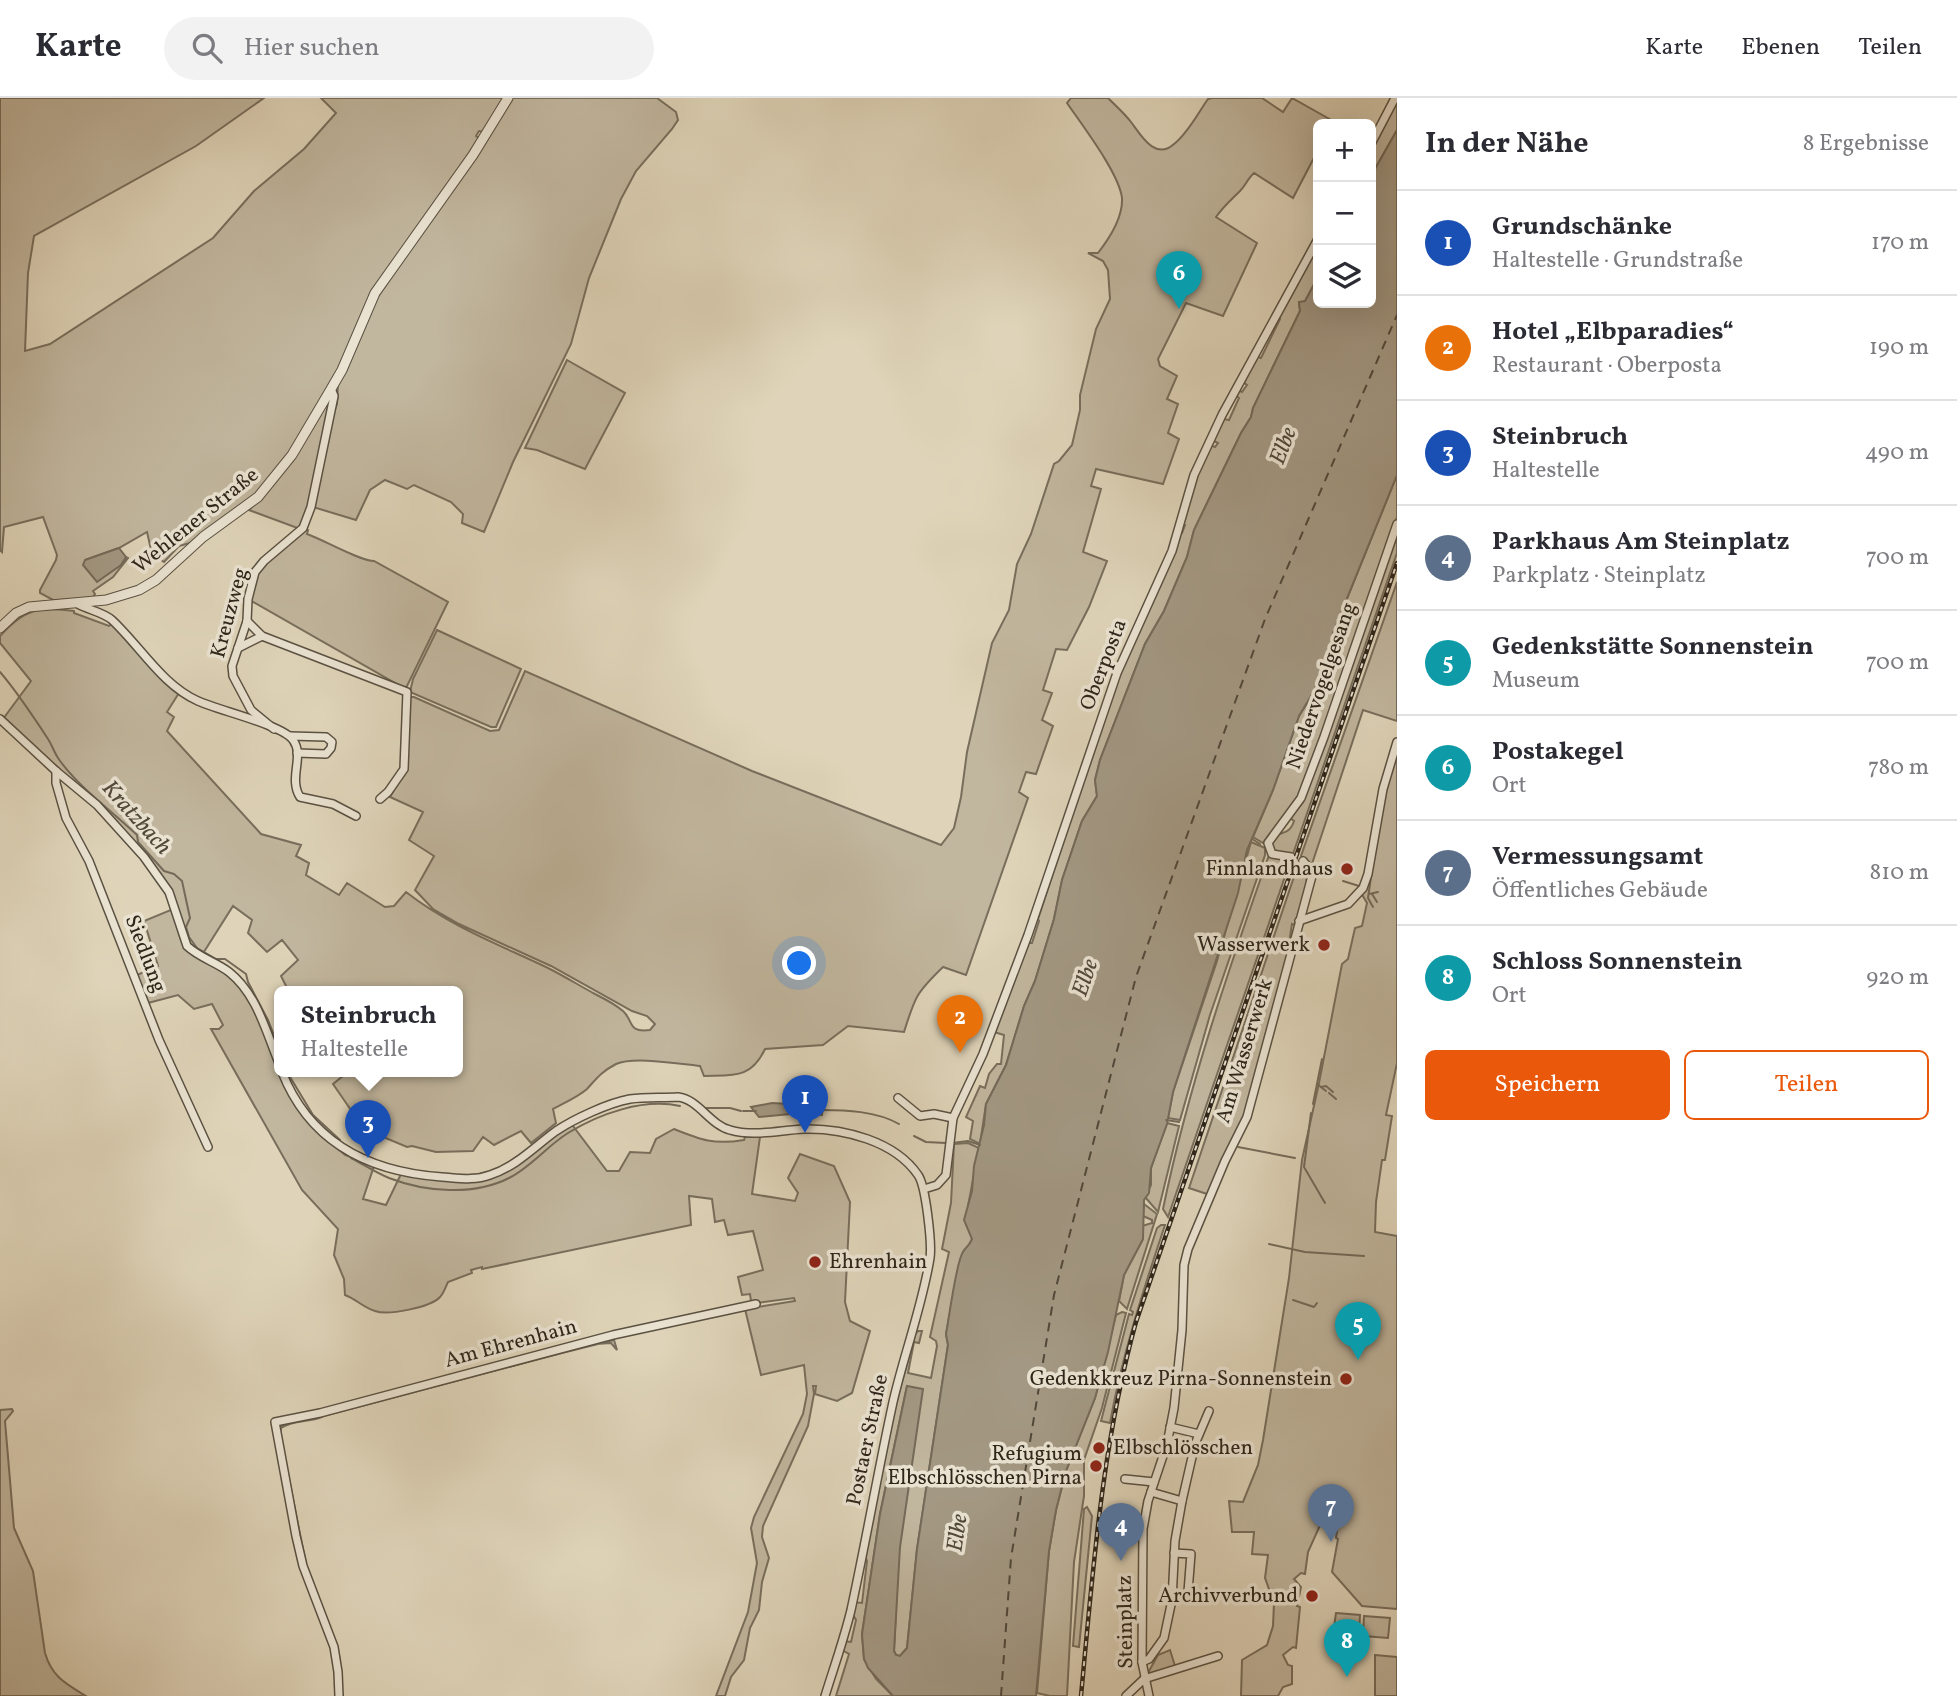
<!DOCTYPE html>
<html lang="de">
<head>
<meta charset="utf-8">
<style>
  :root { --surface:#fff; --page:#f2f2f3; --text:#2b2b33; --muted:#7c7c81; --line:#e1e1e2; --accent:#ea580c }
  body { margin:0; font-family:Vollkorn,serif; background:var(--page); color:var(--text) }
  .controls { position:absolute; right:21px; top:21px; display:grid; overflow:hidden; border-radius:10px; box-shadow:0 7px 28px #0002 }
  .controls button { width:63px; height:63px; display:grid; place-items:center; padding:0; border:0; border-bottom:2px solid var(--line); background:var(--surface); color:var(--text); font:35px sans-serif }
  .you { position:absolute; left:800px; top:866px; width:24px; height:24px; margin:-18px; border:5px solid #fff; border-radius:50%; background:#1a73e8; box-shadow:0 0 0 10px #1a73e833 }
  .badge { display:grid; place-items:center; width:46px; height:46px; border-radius:50%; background:var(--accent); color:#fff; font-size:23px; font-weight:700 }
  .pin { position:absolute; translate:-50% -58px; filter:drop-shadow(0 2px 4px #0008) }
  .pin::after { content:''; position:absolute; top:37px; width:24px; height:21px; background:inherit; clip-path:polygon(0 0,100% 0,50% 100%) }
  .popup { position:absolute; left:274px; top:888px; width:189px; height:91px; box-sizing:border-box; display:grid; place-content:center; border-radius:10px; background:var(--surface); filter:drop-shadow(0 2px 5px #0005); font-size:23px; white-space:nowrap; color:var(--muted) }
  .popup b { font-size:26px; color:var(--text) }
  .popup::after { content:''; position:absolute; left:50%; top:100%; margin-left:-14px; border:14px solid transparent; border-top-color:var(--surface) }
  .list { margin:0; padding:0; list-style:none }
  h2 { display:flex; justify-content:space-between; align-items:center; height:91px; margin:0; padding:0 28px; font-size:30px }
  h2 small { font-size:23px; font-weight:400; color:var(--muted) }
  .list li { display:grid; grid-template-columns:46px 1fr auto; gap:21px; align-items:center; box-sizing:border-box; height:105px; padding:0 28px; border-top:2px solid var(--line) }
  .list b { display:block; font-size:26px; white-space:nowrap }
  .list p { margin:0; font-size:23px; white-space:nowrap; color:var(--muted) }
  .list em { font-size:23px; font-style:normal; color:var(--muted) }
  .actions { display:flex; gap:14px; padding:21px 28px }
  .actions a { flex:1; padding:16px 0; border:2px solid var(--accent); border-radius:10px; text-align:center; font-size:24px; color:var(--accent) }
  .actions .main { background:var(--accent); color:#fff }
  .icon { flex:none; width:38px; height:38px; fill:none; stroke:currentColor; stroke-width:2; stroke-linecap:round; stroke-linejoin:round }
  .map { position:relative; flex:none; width:1397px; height:1598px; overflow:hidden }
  header { display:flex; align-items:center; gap:42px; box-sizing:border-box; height:98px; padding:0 35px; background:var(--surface); border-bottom:2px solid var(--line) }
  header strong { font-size:33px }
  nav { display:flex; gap:38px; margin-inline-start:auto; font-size:24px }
  .search { width:490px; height:63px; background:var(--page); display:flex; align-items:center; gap:18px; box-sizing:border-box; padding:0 24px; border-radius:38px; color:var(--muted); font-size:26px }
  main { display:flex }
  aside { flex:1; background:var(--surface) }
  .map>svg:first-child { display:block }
  .green { fill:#c1b69e; stroke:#786e5c; stroke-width:2 }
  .water { fill:#a39883; stroke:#746a59; stroke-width:2 }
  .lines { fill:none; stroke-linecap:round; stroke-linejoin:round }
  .stream { stroke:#746a59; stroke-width:2 }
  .ferry { stroke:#51483a; stroke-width:2; stroke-dasharray:9 7; stroke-linecap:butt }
  .minor-casing { stroke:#5a5142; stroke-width:10 }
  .tertiary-casing { stroke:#5a5142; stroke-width:11 }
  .minor { stroke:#eae3d2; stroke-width:7 }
  .tertiary { stroke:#eae3d2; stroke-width:9 }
  .rail-casing { stroke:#2e251a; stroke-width:4.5 }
  .rail { stroke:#eae3d2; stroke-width:2; stroke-dasharray:5; stroke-linecap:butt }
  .poi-dot { fill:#8f2418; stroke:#eae3d2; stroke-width:2.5 }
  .labels { text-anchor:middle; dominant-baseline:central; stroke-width:7; stroke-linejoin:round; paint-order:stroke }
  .street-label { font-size:21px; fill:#2e251a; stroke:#eae3d2 }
  .poi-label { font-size:21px; fill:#2e251a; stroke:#eae3d2; text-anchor:end }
  .water-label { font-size:23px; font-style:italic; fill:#51483a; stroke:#eae3d2 }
</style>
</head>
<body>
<header>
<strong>Karte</strong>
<div class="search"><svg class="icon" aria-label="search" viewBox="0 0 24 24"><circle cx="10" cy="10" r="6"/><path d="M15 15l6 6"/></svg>Hier suchen</div>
<nav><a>Karte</a><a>Ebenen</a><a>Teilen</a></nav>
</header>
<main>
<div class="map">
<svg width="1397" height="1598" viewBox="0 0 1397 1598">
  <rect width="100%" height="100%" fill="#dfd4b9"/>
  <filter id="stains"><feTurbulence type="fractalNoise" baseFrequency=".00286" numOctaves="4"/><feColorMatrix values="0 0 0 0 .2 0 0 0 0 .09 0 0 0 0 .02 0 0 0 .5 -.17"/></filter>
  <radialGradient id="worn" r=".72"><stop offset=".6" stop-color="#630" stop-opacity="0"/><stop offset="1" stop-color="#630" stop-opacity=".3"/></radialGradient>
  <g class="green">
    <polygon points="0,0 264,0 196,48 34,138 28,175 25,253 50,246 213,140 254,93 304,51 336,15 321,0 505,0 484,34 479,33 476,38 480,41 383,178 339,271 291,354 255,398 190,445 179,448 164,464 152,456 147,434 119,450 85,462 121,467 126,459 128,460 113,479 93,493 95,496 92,501 53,502 40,495 40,492 56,462 57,457 43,419 4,429 2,454 0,452"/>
    <polygon points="511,0 657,0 676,14 678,22 672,31 636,73 621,101 589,180 571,246 513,364 484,434 462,425 463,416 451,404 414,387 407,391 385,382 370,392 356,422 313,409 331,321 337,306 338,285 369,212"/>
    <path d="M1071 0H1108C1116 8 1125 16 1131 24 1141 37 1155 63 1174 46 1188 35 1198 15 1208 1L1212 0H1262L1283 14 1292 0 1333 23 1331 26H1318V52L1293 100 1254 75C1248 80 1246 87 1240 93 1231 102 1223 109 1216 119L1257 145 1223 218 1186 205 1158 261 1160 268 1177 278 1167 301 1178 306 1168 335 1179 341 1163 386 1096 371 1091 388 1101 391 1083 454 1107 463 1089 509 1067 552 1056 551 1043 592 1052 595 1042 622 1053 628 1036 676 1026 674 1019 694 1028 700 966 877 943 869C916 895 915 899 904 934L848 928 823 947 765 951C751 981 733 977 704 978L700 968C679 966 634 958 616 966 601 974 597 980 587 991 578 999 564 1005 553 1011L556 1025 531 1045 521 1033 494 1047 483 1039 473 1053 436 1054 412 1048 407 1049 364 1031 333 986 348 974H457V894H289L281 878 298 862 282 842 267 854 248 835 252 822 233 808 202 857 189 846 177 807 164 781 58 671 3 621 31 583 0 545V538C24 511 39 508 74 513V515L109 528 112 526 179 595 167 614 174 619 167 633 261 736 301 747 296 758 309 765 306 777 339 797 347 785 385 809 394 808 406 794C451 829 498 846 548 870 564 878 580 888 595 896 605 901 615 906 623 913 634 923 627 935 650 932L655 926 647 918 632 913 551 868 459 826 433 811 415 792 434 758 409 742 423 714 390 699 402 678 408 599H414L490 633 499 632 525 573 752 673 941 747 954 730 961 699 967 654 992 545 1009 512 1017 466 1031 436 1054 366 1059 363 1072 347 1080 312V297L1096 231 1110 201 1108 172 1103 163 1088 155H1098C1109 141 1123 119 1122 100 1119 75 1082 27 1067 5Z"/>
    <polygon points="1397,1 1397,32 1371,78 1371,51"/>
    <polygon points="1318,147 1318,179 1305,204 1299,204 1300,213 1253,310 1251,319 1241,335 1194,432 1187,459 1164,513 1145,546 1100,662 1095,682 1097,698 1082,723 1062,782 1054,821 1035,883 1024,908 1006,967 986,1006 980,1046 970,1041 973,1023 966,1019 980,988 985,990 989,976 997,966 1001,966 1004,937 994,934 1028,845 1032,845 1039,823 1038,821 1119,575 1179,437 1182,435 1185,427 1182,426 1191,393 1210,347 1215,349 1218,345 1212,342 1224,321 1229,322 1239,300 1235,297 1238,292 1242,294 1247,287 1243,284 1255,258 1261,260 1280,221 1279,219"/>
    <polygon points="567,262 625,295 585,371 537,352 525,350"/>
    <polygon points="327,302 330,304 309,408 300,431 249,412 260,401"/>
    <polygon points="1397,377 1397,419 1322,638 1298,698 1263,745 1253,739 1273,692 1299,618 1315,593 1332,549 1333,535"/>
    <path d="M303 430 308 432 307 436C324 442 360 463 374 463L448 504 407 588 404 590 248 501 255 474Z"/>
    <path d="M1397 434V455L1293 756 1272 753 1271 744 1276 737C1286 734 1291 733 1294 723L1290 720 1303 704Z"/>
    <polygon points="1397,484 1397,623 1363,612 1312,766 1301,758"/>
    <polygon points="437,532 521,571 496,629 491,629 410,594 413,581"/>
    <polygon points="1397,649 1397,965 1386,1017 1392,1018 1385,1062 1382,1062 1376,1104 1375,1134 1397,1138 1397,1511 1362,1508 1332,1474 1338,1441 1336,1440 1339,1417 1326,1414 1308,1454 1305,1476 1301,1475 1294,1481 1301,1489 1297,1508 1300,1509 1296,1550 1293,1549 1283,1557 1288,1567 1292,1568 1292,1586 1283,1589 1278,1598 1241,1598 1242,1562 1267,1547 1273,1528 1274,1505 1265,1480 1268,1457 1252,1456 1254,1434 1232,1434 1229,1403 1243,1404 1258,1367 1263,1342 1289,1180 1302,1062 1319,985 1342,866 1348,861 1355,830 1362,828 1367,805 1361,795"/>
    <polygon points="1251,744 1265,750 1265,757 1210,917 1180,1022 1168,1020 1173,994 1217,863"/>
    <path d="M1269 757 1279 761H1291L1168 1119 1163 1111C1188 990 1228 873 1269 757Z"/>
    <path d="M1299 764C1316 778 1300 809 1296 827L1292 826 1290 839 1292 840 1245 1018 1207 1096 1189 1090Z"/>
    <path d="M173 811 180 839 186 850 226 874 238 886 257 915 279 974 319 1034 345 1057 374 1068 363 1101 386 1107 402 1074 417 1077H489L570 1024 607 1073H619L630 1054 650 1055 656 1041 674 1031C701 1042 714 1047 744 1042L745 1039H760L752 1096 795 1103 798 1095 788 1080 800 1056 834 1068 850 1104 845 1204 850 1223 870 1233 852 1295 837 1303 815 1296 816 1288H813L814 1296 808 1328 763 1428 762 1439 769 1460 762 1484 759 1512 750 1530 744 1562 731 1579 725 1598H716L748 1514 757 1465 751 1430 754 1419 803 1316 807 1296 804 1267 761 1277 745 1211 795 1203 794 1200 757 1205 751 1203 750 1196 742 1197 738 1179 763 1172 753 1133 728 1137 724 1122 715 1124 712 1101 689 1098 691 1127 482 1171V1169L471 1172 472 1175 448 1184C446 1188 444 1195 440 1199 431 1209 388 1218 375 1213 364 1210 356 1201 345 1197L344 1181 334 1157 338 1131 302 1092 211 931H219L223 927 212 906 194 911 178 897 148 905 137 877 158 868 144 823Z"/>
    <polygon points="1167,1025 1179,1028 1158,1114 1145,1099 1151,1087 1151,1070"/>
    <polygon points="968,1045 979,1050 968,1108 972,1141 968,1149 963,1154 959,1166 946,1236 948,1247 917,1451 907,1550 900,1558 896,1557 894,1553 907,1288 880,1416 862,1536 864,1561 876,1581 893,1598 836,1598 849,1556 842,1552 844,1543 851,1544 856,1522 852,1515 854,1504 862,1505 867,1463 865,1458 896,1306 915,1236 918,1233 922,1233 919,1245 914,1244 908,1275 931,1280 937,1248 936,1243 930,1239 949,1154 942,1151 951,1105 954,1046"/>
    <polygon points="1144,1106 1157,1116 1127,1211 1119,1203 1124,1177 1143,1141 1142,1128 1152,1125 1152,1122 1143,1118"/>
    <path d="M1161 1127H1165C1143 1193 1122 1257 1110 1325L1101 1323 1129 1216 1132 1217 1133 1214 1130 1212 1157 1130Z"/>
    <polygon points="1122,1214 1126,1215 1102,1310 1084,1362 1084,1398 1074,1464 1067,1598 1050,1598 1037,1595 1049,1453 1056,1412 1066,1373 1095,1300 1116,1217"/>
    <path d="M614 1242 617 1252 611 1245 596 1246 324 1318C310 1325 294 1321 281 1330L280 1336 306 1466 340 1561 341 1598C342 1550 317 1509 304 1464 292 1422 288 1380 278 1338L279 1330 286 1324Z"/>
    <path d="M12 1311 13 1313 5 1323 14 1430 33 1473 45 1555C52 1579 66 1586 86 1598H0V1312Z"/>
    <polygon points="1087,1409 1092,1418 1079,1549 1073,1548 1084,1411"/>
    <polygon points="1336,1515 1360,1517 1358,1553 1331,1550"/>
    <polygon points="1364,1518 1390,1520 1388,1540 1363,1538"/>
    <polygon points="1170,1552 1175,1568 1149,1576 1149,1573 1158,1557"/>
    <polygon points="1375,1557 1397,1559 1397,1598 1375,1598"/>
  </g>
  <g class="water">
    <path d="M1397 32V377L1333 535 1332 549 1314 593 1299 618 1273 692 1247 752 1238 795 1173 994 1167 1026 1151 1070 1149 1095 1144 1102 1143 1141 1124 1177 1108 1254 1095 1300 1066 1373 1056 1412 1049 1453 1036 1598H893L868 1570 864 1561 862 1536 880 1416 907 1288 923 1291 900 1449 894 1553 896 1557 900 1558 907 1550 917 1451 948 1247 946 1236C949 1221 956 1164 963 1154 966 1148 970 1148 972 1141L964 1122 972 1093 974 1068 984 1027 986 1006 1006 967 1024 908 1035 883 1054 821 1062 782 1082 723 1097 698 1095 682 1100 662 1145 546 1164 513 1187 459 1194 432 1241 335 1251 319 1253 310 1300 213 1299 204 1305 203 1318 179V205H1371V78Z"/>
    <polygon points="119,450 126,459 121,467 97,484 83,467 85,462"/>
    <polygon points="772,1005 823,1008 822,1017 801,1015 759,1019 751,1009"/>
  </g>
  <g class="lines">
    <g class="stream">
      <path d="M0 574C18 595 33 618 48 641 52 647 54 654 58 660 77 688 112 713 137 737L138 744 164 773 174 776 182 783 190 820 186 829 189 839 197 850 216 861H225L246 876 248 884 268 922 279 950"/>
      <polyline points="1252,741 1260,746"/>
      <polyline points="1372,772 1368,800 1373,809"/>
      <polyline points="1343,783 1359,788"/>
      <polyline points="1369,796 1378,794"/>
      <polyline points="1372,796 1377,804"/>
      <polyline points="287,974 313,1017 340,1042"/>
      <polyline points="1317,986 1326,993"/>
      <polyline points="1321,989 1326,988 1333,994"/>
      <polyline points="1329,995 1336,1001"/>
      <polyline points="1313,1006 1322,961"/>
      <polyline points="703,1010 730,1010 741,1013"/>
      <path d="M821 1012C846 1012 876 1013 899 1026"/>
      <polyline points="743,1013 756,1013"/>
      <polyline points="1311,1015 1304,1069 1325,1105"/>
      <polyline points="1166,1022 1179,1024"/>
      <polyline points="914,1038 926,1044 946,1045"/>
      <polyline points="952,1045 968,1043 980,1047"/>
      <polyline points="1238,1049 1295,1060"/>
      <path d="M351 1060C363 1066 376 1075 389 1080 425 1094 474 1098 509 1080 531 1069 547 1048 568 1035 599 1016 643 1000 680 1008"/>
      <polyline points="1269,1146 1305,1154 1364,1158"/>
      <polyline points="1293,1202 1314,1209 1317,1205"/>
    </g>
    <polyline class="ferry" points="1001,1598 1011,1460 1054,1197 1136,879 1265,521 1397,217"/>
    <g class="minor-casing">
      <g id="minor">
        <polyline points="1371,46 1395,0"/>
        <path d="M78 506C88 512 103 514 112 522 140 548 162 587 198 603 217 612 283 627 293 642 305 658 288 680 300 699L333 706 356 718"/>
        <polyline points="247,523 262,538 407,594 404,671 388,694 380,701"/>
        <polyline points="238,550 262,538"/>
        <path d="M0 621 56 673 97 707 144 759 169 794 187 848C200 860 216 864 229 874 257 896 266 934 279 965"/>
        <polyline points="274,631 251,612 233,578 232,568 247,523 248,501 255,474 264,463 303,430 311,409 334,298 331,291"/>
        <polyline points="290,638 326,639 332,644 331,650 326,656 297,655"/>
        <polyline points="56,673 56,685 66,720 89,763 159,942 208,1049"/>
        <polyline points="1291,759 1272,756 1268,745 1301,700 1324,639 1397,426"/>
        <polyline points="1299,823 1348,806 1363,790 1368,776 1383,691 1397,644"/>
        <path d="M282 974C310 1045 370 1074 442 1079 458 1080 474 1083 490 1077 517 1068 534 1049 556 1033 574 1021 608 1005 630 1001 645 999 662 1000 678 999 698 1001 710 1027 730 1032 754 1039 780 1032 804 1031 843 1030 895 1043 918 1077 926 1088 932 1146 930 1160 922 1209 904 1256 893 1304 878 1373 866 1443 851 1512 844 1541 834 1569 825 1598"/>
        <polyline points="898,1000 920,1018 934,1016 953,1020"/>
        <polyline points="924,1091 937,1087 946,1077 953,1020 983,956 1028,837 1117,575 1172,453 1194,377 1222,317 1318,141"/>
        <polyline points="1170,1329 1199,1336"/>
        <polyline points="1125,1381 1154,1384"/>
        <polyline points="1151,1394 1182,1403"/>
        <polyline points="1172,1502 1180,1501 1188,1494 1191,1456 1174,1455"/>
        <polyline points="1142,1564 1149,1561 1164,1540 1172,1502 1175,1443 1182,1403 1195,1346 1209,1313"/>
        <polyline points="339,1598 338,1574 334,1549 303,1468 296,1438 275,1324 320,1315 613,1237 756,1206"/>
        <polyline points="1126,1598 1144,1581 1218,1558"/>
        <polyline points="1149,1598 1142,1564 1143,1431 1148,1403 1167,1346 1174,1310 1182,1232 1184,1167 1188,1151 1225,1063 1247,1019 1312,778 1312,774 1303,763"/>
      </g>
    </g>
    <g class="tertiary-casing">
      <polyline id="tertiary" points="0,530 16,515 29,509 106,502 139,492 156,482 203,439 258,399 292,357 331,291 342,272 375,195 473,57 508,0"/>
    </g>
    <use href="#minor" class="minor"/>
    <use href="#tertiary" class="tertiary"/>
    <g class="rail-casing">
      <path id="rail" d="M1081 1598C1093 1472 1102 1346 1136 1224L1397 465"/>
    </g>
    <use href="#rail" class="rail"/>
  </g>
  <g class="poi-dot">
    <circle cx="1347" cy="771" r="7"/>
    <circle cx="1324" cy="847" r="7"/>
    <circle cx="815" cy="1164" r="7"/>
    <circle cx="1346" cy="1281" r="7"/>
    <circle cx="1099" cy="1350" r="7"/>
    <circle cx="1096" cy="1368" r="7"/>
    <circle cx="1312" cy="1498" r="7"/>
  </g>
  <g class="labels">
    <g class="street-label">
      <text transform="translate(196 423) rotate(-39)">Wehlener Straße</text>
      <text transform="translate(230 515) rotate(-75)">Kreuzweg</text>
      <text transform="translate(1104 567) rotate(-69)">Oberposta</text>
      <text transform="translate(1322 588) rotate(-71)">Niedervogelgesang</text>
      <text transform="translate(145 856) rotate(69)">Siedlung</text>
      <text transform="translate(1245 953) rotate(-73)">Am Wasserwerk</text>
      <text transform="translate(511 1246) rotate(-15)">Am Ehrenhain</text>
      <text transform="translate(868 1342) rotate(-78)">Postaer Straße</text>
      <text transform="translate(1126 1524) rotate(-91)">Steinplatz</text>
    </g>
    <g class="poi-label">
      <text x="1333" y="771">Finnlandhaus</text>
      <text x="1310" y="847">Wasserwerk</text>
      <text x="829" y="1164" text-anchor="start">Ehrenhain</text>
      <text x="1332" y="1281">Gedenkkreuz Pirna-Sonnenstein</text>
      <text x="1113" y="1350" text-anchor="start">Elbschlösschen</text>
      <text x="1082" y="1356">Refugium<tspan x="1082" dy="24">Elbschlösschen Pirna</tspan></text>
      <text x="1298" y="1498">Archivverbund</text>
    </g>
    <g class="water-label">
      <text transform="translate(1284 348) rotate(-69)">Elbe</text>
      <text transform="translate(136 720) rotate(48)">Kratzbach</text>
      <text transform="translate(1086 880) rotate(-71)">Elbe</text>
      <text transform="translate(958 1435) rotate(-82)">Elbe</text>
    </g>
  </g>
  <rect width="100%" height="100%" filter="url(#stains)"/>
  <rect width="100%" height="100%" fill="url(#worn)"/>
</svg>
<div class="controls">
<button>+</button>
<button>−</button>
<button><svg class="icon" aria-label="layers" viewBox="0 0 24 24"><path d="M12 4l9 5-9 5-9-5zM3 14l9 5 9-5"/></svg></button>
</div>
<div class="you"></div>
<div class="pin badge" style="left:805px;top:1035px;background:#1a4fb4">1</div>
<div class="pin badge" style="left:960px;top:955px;background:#e8710a">2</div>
<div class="pin badge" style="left:368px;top:1060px;background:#1a4fb4">3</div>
<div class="popup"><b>Steinbruch</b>Haltestelle</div>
<div class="pin badge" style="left:1121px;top:1463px;background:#5c6f8a">4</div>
<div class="pin badge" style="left:1358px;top:1262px;background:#0f9aa8">5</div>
<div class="pin badge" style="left:1179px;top:211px;background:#0f9aa8">6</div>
<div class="pin badge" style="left:1331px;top:1444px;background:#5c6f8a">7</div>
<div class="pin badge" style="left:1347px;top:1579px;background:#0f9aa8">8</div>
</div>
<aside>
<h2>In der Nähe<small>8 Ergebnisse</small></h2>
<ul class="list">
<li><span class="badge" style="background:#1a4fb4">1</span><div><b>Grundschänke</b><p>Haltestelle · Grundstraße</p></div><em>170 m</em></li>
<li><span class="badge" style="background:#e8710a">2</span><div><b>Hotel „Elbparadies“</b><p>Restaurant · Oberposta</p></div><em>190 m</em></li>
<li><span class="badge" style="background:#1a4fb4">3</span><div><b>Steinbruch</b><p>Haltestelle</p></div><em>490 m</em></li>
<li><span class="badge" style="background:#5c6f8a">4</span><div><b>Parkhaus Am Steinplatz</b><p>Parkplatz · Steinplatz</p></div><em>700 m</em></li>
<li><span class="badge" style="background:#0f9aa8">5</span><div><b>Gedenkstätte Sonnenstein</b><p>Museum</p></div><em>700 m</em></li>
<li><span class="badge" style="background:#0f9aa8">6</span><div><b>Postakegel</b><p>Ort</p></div><em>780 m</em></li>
<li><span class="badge" style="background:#5c6f8a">7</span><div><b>Vermessungsamt</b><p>Öffentliches Gebäude</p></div><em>810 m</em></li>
<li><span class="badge" style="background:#0f9aa8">8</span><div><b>Schloss Sonnenstein</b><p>Ort</p></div><em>920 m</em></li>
</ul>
<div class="actions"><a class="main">Speichern</a><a>Teilen</a></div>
</aside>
</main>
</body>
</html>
